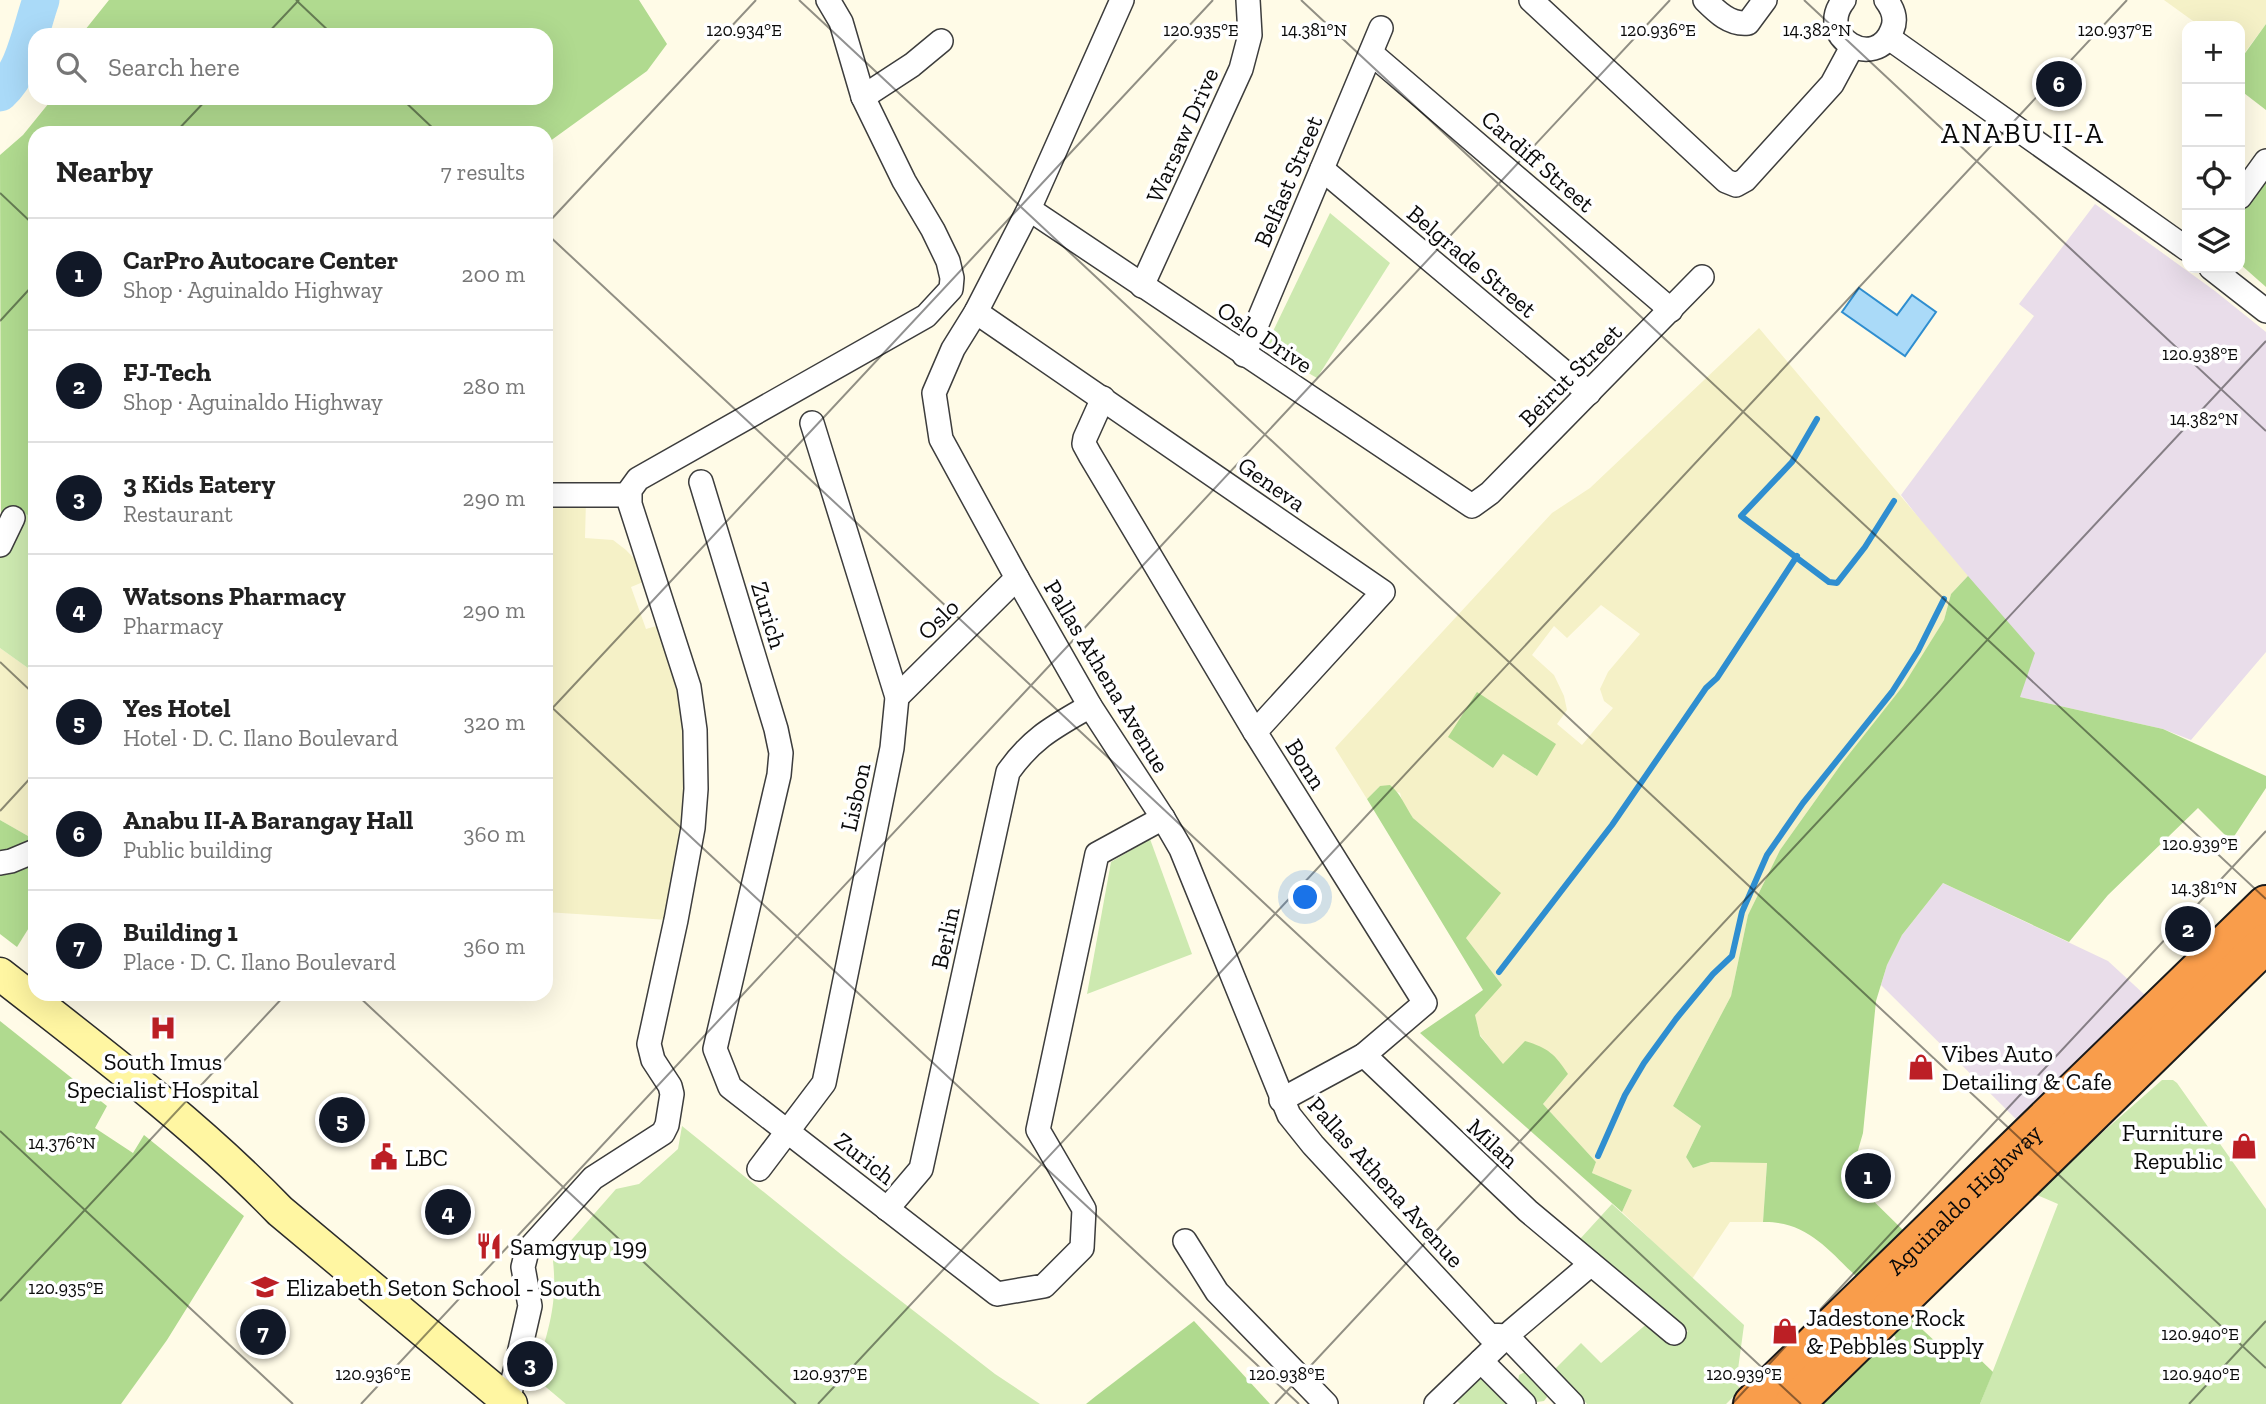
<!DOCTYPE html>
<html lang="en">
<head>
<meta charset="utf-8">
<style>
  :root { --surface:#fff; --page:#f6f6f6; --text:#222; --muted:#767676; --line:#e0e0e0; --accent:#111827 }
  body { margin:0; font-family:"Zilla Slab",serif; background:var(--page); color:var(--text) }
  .controls { position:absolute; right:21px; top:21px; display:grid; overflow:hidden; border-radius:14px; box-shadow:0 7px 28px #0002 }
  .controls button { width:63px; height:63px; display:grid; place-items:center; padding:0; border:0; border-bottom:2px solid var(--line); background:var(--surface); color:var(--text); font:35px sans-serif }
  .you { position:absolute; left:1306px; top:898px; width:24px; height:24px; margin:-18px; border:5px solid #fff; border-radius:50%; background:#1a73e8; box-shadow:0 0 0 10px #1a73e833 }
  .badge { display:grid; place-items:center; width:46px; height:46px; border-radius:50%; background:var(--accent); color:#fff; font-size:23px; font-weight:700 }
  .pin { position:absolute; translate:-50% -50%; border:4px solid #fff; box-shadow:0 2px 7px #0006 }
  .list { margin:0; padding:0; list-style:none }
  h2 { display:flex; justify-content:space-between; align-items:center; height:91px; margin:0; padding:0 28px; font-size:30px }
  h2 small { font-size:23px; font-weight:400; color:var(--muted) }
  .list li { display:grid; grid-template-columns:46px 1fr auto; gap:21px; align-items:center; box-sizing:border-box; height:112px; padding:0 28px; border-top:2px solid var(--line) }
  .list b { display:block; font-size:26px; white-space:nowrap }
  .list p { margin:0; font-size:23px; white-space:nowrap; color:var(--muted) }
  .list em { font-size:23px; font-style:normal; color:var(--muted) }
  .icon { flex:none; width:38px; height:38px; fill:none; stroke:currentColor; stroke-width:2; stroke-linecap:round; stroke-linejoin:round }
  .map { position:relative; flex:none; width:2266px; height:1404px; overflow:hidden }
  .search { position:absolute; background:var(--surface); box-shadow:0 7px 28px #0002; left:28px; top:28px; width:525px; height:77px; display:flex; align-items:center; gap:18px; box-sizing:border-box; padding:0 24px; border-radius:21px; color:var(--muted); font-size:26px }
  .panel { position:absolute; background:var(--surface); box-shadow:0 7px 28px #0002; left:28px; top:126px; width:525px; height:875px; border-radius:21px }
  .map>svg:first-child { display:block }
  .industrial { fill:#e9ddea }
  .farmland { fill:#f5f1c7; fill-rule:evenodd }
  .green { fill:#cde9b0 }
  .forest { fill:#b0da8f }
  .water { fill:#aadaf8; stroke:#2f8ed0; stroke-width:2 }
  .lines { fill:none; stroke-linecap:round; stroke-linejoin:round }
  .stream { stroke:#2f8ed0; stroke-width:6 }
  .river { stroke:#aadaf8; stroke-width:37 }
  .street-casing { stroke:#3d3d3d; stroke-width:26 }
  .secondary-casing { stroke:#2c2c2c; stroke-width:35 }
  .highway-casing { stroke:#1b1b1b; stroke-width:42 }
  .street { stroke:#fff; stroke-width:23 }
  .secondary { stroke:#fff6a2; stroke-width:32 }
  .highway { stroke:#f99d4b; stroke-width:38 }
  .ticks { fill:none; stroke:#0a0a0a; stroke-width:2; stroke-opacity:0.45 }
  .labels { text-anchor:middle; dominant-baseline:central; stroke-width:7; stroke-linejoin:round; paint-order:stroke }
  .street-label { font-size:24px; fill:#0a0a0a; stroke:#fff }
  .poi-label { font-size:24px; fill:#0a0a0a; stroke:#fff; text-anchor:start }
  .quarter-label { font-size:28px; letter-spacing:2px; fill:#0a0a0a; stroke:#fff }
  .ticks-label { font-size:18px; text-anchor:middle; fill:#0a0a0a; stroke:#fff; stroke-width:7; stroke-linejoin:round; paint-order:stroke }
</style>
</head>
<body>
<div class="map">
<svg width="2266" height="1404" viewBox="0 0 2266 1404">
  <rect width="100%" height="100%" fill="#fffbe7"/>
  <g class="industrial">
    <polygon points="2095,204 2215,291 2266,332 2266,652 2191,740 2163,729 2020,697 1928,530 1901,495 2034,316 2019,304"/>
    <polygon points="1943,883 2108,961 2146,996 2018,1121 1881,985 1887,965 1902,935"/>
  </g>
  <g class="farmland">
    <polygon points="2164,0 2266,0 2266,24 2242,56 2240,55 2240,26 2200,26"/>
    <path d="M1759 328 1968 576 1951 594 1944 620 1903 687 1842 763 1780 850 1748 915 1731 996 1673 1106 1701 1126 1686 1157 1693 1168 1711 1162H1767L1763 1222H1730L1692 1279 1622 1212 1632 1190 1592 1173 1596 1162 1543 1104 1568 1074 1503 1065 1480 1035 1474 1015 1501 984 1466 938 1427 830 1413 818 1403 804 1400 793 1380 786 1367 799 1335 748 1552 513 1590 488ZM1601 605 1640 634 1608 672 1600 689 1604 701 1613 708 1582 745 1557 724 1567 710 1564 696 1554 675 1532 655 1554 626 1567 638ZM1477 692 1537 776 1503 754 1493 768Z"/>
    <polygon points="586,500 585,538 613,540 626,550 646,571 648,580 631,587 646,629 663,624 686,691 687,817 668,920 546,912 546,507 557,501"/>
    <polygon points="0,648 35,673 35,840 0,820"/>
  </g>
  <g class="green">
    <polygon points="1330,213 1390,263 1317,378 1265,348"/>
    <polygon points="22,510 35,520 35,673 0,648 0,556"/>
    <polygon points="1150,839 1192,954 1087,994 1111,862"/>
    <polygon points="2162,1080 2173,1080 2177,1083 2266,1209 2266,1404 1980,1404 2058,1204 2037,1195 2095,1139"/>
    <path d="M682 1126 843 1256 995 1374 1040 1404H566L534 1377C547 1334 558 1307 553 1261L616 1189 639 1184 678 1149Z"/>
    <polygon points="1612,1204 1744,1325 1736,1384 1741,1389 1726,1404 1587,1404 1554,1370 1581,1343 1601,1363 1649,1322 1676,1346 1688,1331 1580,1239"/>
    <polygon points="1523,1373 1527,1373 1544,1390 1547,1397 1544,1401 1537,1402 1518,1382 1519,1375"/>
    <polygon points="1481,1379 1484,1380 1507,1404 1460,1404 1456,1400 1477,1380"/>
  </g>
  <g class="forest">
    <polygon points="109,0 639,0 667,44 647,71 546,144 546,133 35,133 35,520 13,505 1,529 0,155 23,135 53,98 546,98 546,35 81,35"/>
    <polygon points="2266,24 2266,110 2240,90 2240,55 2243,56"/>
    <polygon points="2266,173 2266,287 2240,264 2240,206"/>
    <path d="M1968 576 2035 653 2020 697 2163 729 2266 776V788L2231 841 2198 808 2108 895 2069 942 1943 883 1902 935 1887 965 1876 1001 1863 1133 1850 1178 1905 1232 1859 1279C1829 1251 1808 1221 1763 1222L1767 1163 1711 1162 1693 1168 1686 1157 1701 1126 1673 1106 1731 996 1748 915 1780 850 1842 763 1903 686 1944 620 1951 594Z"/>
    <polygon points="1477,692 1556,744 1537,776 1503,754 1493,768 1448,737"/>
    <path d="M1390 785C1401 794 1405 806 1413 818L1501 893 1466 938 1502 985 1475 1015 1480 1036 1503 1064 1525 1041C1548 1048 1555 1054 1568 1074L1543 1104 1596 1162 1592 1173 1632 1190 1622 1212 1420 1033 1483 990 1367 799 1380 786Z"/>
    <polygon points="0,820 35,840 35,918 17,947 0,934"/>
    <polygon points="0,1021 107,1106 95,1128 133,1153 144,1135 244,1216 167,1340 121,1404 0,1404"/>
    <polygon points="1910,1318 1953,1358 1965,1345 1993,1372 1980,1404 1820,1404 1887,1340 1891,1343 1896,1338 1893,1334"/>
    <polygon points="1194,1321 1270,1404 1086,1404 1096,1396"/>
  </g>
  <polygon class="water" points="1859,288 1897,315 1912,295 1936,312 1905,356 1842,312"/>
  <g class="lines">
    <g class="stream">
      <polyline points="1817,419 1792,462 1741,516 1829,582 1837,583 1865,547 1894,501"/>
      <polyline points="1499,972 1612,825 1706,688 1717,678 1797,556"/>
      <polyline points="1598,1156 1625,1095 1644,1063 1676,1019 1713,974 1732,956 1742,912 1767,855 1803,803 1892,692 1918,651 1944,599"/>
    </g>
    <path class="river" d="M0 93C25 70 30 31 41 0"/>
    <g class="street-casing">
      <g id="street">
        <polyline points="1122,0 1029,209 976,312 953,349 934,393 941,439 1017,578 1090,706 1163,818 1181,849 1289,1115 1313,1145 1489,1335 1507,1336 1572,1404"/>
        <polyline points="1531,0 1726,181 1736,185 1745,180 1832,84 1852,47"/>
        <path d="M1705 0C1717 12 1730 25 1748 23L1765 0"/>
        <path d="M1844 0C1814 37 1876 72 1892 30 1897 19 1893 9 1886 0"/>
        <polyline points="1889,38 2187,249"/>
        <polyline points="1371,53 1671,310"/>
        <polyline points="863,97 912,65 941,41"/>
        <polyline points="1322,169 1589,393"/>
        <polyline points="2240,197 2266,161"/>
        <polyline points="1029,209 1472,506 1490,493 1702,277"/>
        <polyline points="2211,268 2266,311"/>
        <polyline points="1142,286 1241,69 1250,35 1248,0"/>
        <polyline points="976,312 1383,592 1255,732"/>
        <polyline points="1244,355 1381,28"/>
        <polyline points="1103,398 1085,438 1084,444 1090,455 1255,732 1425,1003 1364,1055 1281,1100"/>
        <polyline points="701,482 776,729 781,753 779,775 715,1049 730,1087 997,1294 1044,1286 1082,1248 1084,1209 1038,1130 1097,854 1163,818"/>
        <polyline points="546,495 628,495"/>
        <polyline points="0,545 13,518"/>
        <polyline points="897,697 1017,578"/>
        <polyline points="0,863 11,861 35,851"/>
        <polyline points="1364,1055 1528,1211 1674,1333"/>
        <polyline points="759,1169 824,1083 892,748 897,697 812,423"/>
        <path d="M887 1209 921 1169 1008 772C1033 737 1054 727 1090 706"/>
        <polyline points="1185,1241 1217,1292 1326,1404"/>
        <polyline points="1481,1361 1524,1404"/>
        <polyline points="508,1402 530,1306 523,1267 527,1251 593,1178 663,1133 667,1125 672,1094 670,1086 653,1060 649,1044 676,920 693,828 696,789 695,730 689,687 630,504 630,490 638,479 926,316 951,289 952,278 948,261 933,230 904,181 863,97 841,22 828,0"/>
        <polyline points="1436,1404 1512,1331 1591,1264"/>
      </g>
    </g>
    <g class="secondary-casing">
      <path id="secondary" d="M0 974C96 1049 196 1124 280 1211L511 1404"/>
    </g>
    <g class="highway-casing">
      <g id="highway">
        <path id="s1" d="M1753 1404 2266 905"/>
        <polyline points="1794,1404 2266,943"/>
      </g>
    </g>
    <use href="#street" class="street"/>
    <use href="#secondary" class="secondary"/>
    <use href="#highway" class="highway"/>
  </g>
  <path class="ticks" d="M296 0 333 35M799 0 2266 1368M1301 0 2266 899M1804 0 2266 431M266 35 299 0M401 98 438 133M175 133 208 98M0 193 35 226M546 225 756 0M546 233 1801 1404M0 321 35 283M0 662 35 695M546 702 1299 1404M546 715 1213 0M0 811 35 773M356 994 796 1404M0 1131 293 1404M0 1301 286 994M361 1404 1670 0M818 1404 2127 0M1275 1404 2266 341M1732 1404 2266 831M2189 1404 2266 1321"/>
  <defs>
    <g id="hospital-bare" transform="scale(2.1)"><path d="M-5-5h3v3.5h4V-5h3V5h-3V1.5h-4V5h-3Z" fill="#bc1f25" stroke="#fff" stroke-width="2.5" paint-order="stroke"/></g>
    <g id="shop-bare" transform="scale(2.1)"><path d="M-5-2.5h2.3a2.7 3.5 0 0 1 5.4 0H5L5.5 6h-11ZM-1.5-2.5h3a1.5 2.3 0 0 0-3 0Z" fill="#bc1f25" stroke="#fff" stroke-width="2.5" paint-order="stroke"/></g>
    <g id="civic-bare" transform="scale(2.1)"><path d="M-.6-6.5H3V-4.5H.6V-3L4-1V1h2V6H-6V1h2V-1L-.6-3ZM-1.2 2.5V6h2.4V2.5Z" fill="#bc1f25" stroke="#fff" stroke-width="2.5" paint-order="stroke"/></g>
    <g id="restaurant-bare" transform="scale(2.1)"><path d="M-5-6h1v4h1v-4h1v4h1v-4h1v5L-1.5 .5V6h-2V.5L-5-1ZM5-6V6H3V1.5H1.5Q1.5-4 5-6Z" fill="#bc1f25" stroke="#fff" stroke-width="2.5" paint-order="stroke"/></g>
    <g id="school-bare" transform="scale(2.1)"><path d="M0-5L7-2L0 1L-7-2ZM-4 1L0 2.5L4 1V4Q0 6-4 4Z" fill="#bc1f25" stroke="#fff" stroke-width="2.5" paint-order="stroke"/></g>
  </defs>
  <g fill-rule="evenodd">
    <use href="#hospital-bare" x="163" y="1028"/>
    <use href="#shop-bare" x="1921" y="1067"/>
    <use href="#shop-bare" x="2244" y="1146"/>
    <use href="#civic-bare" x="384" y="1157"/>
    <use href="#restaurant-bare" x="489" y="1246"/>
    <use href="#school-bare" x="265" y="1287"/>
    <use href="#shop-bare" x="1785" y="1331"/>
  </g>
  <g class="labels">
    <g class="street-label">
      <text transform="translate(1182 135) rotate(-66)">Warsaw Drive</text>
      <text transform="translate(1538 161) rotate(41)">Cardiff Street</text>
      <text transform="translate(1288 181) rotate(-67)">Belfast Street</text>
      <text transform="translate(1472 261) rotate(40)">Belgrade Street</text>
      <text transform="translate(1265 337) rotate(34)">Oslo Drive</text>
      <text transform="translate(1570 375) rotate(-45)">Beirut Street</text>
      <text transform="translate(1272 484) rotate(35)">Geneva</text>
      <text transform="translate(769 615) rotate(73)">Zurich</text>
      <text transform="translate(938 619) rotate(-45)">Oslo</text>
      <text transform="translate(1107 676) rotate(59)">Pallas Athena Avenue</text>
      <text transform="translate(1306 764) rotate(58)">Bonn</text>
      <text transform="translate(855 797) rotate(-78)">Lisbon</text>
      <text transform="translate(945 938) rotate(-78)">Berlin</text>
      <text transform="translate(1493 1143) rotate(43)">Milan</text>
      <text transform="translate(865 1158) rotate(38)">Zurich</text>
      <text transform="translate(1386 1182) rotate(48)">Pallas Athena Avenue</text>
      <text stroke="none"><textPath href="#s1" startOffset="294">Aguinaldo Highway</textPath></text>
    </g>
    <g class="poi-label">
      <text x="1942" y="1053">Vibes Auto<tspan x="1942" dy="28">Detailing &amp; Cafe</tspan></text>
      <text x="163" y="1061" text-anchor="middle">South Imus<tspan x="163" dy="28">Specialist Hospital</tspan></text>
      <text x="2223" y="1132" text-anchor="end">Furniture<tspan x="2223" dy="28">Republic</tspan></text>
      <text x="405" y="1157">LBC</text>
      <text x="510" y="1246">Samgyup 199</text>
      <text x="286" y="1287">Elizabeth Seton School - South</text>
      <text x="1806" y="1317">Jadestone Rock<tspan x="1806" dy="28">&amp; Pebbles Supply</tspan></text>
    </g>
    <g class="quarter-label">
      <text x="2023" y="133">ANABU II-A</text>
    </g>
  </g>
  <g class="ticks-label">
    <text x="1817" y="36">14.382°N</text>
    <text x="1314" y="36">14.381°N</text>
    <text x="744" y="36">120.934°E</text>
    <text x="1201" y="36">120.935°E</text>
    <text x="2115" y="36">120.937°E</text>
    <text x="1658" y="36">120.936°E</text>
    <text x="2200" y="360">120.938°E</text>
    <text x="2204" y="425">14.382°N</text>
    <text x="2200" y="850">120.939°E</text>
    <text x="2204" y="894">14.381°N</text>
    <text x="62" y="1149">14.376°N</text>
    <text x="66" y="1294">120.935°E</text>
    <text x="2200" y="1340">120.940°E</text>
    <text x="373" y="1380">120.936°E</text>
    <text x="830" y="1380">120.937°E</text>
    <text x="1287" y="1380">120.938°E</text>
    <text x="1744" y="1380">120.939°E</text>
    <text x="2201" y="1380">120.940°E</text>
  </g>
</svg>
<div class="controls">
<button>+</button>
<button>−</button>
<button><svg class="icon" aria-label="locate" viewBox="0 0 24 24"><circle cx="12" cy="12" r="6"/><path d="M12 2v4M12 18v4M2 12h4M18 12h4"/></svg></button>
<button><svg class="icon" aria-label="layers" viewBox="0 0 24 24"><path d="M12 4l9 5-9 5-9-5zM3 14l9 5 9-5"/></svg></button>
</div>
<div class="you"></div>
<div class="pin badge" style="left:1868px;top:1176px">1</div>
<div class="pin badge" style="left:2188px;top:929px">2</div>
<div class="pin badge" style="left:530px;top:1364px">3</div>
<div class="pin badge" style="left:448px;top:1212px">4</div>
<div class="pin badge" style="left:342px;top:1120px">5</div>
<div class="pin badge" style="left:2059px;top:84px">6</div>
<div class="pin badge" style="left:263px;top:1332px">7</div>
<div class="search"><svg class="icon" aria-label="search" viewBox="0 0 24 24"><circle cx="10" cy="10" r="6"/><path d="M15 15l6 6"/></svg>Search here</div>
<section class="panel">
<h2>Nearby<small>7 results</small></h2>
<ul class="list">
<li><span class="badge">1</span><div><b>CarPro Autocare Center</b><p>Shop · Aguinaldo Highway</p></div><em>200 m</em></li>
<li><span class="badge">2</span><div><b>FJ-Tech</b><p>Shop · Aguinaldo Highway</p></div><em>280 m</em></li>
<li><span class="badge">3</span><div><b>3 Kids Eatery</b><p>Restaurant</p></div><em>290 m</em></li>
<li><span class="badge">4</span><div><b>Watsons Pharmacy</b><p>Pharmacy</p></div><em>290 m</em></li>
<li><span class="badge">5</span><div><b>Yes Hotel</b><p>Hotel · D. C. Ilano Boulevard</p></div><em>320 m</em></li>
<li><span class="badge">6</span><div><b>Anabu II-A Barangay Hall</b><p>Public building</p></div><em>360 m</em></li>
<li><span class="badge">7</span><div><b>Building 1</b><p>Place · D. C. Ilano Boulevard</p></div><em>360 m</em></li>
</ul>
</section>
</div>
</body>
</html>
